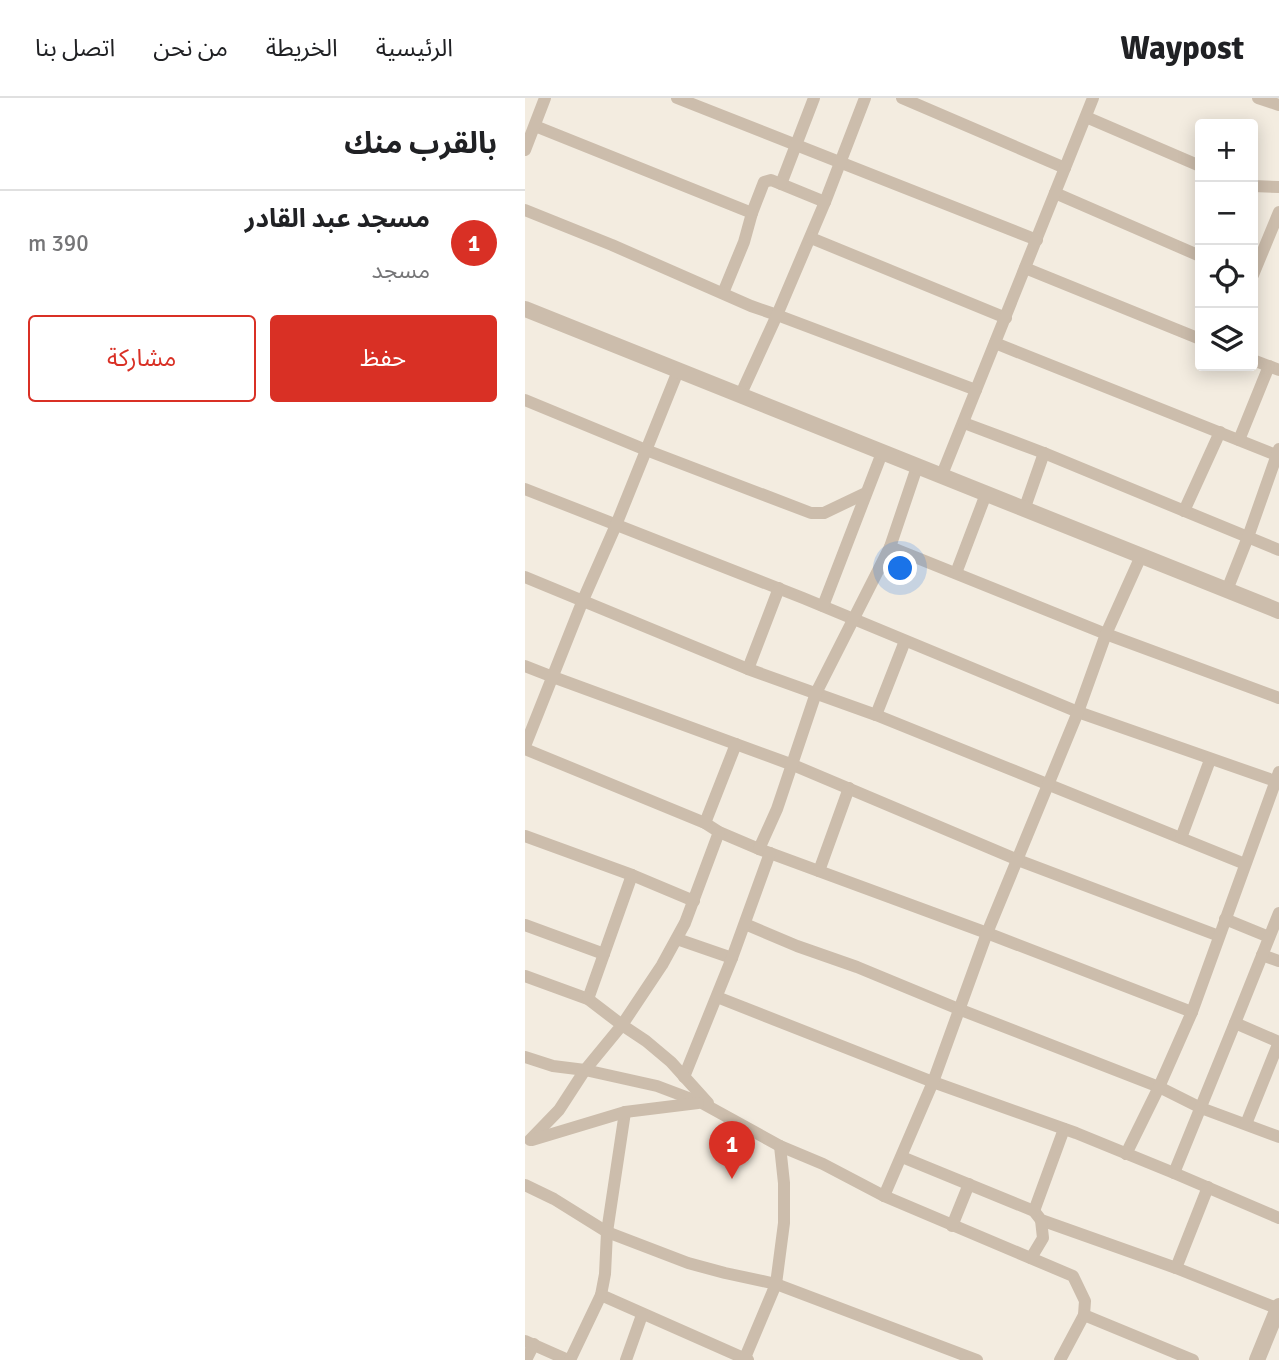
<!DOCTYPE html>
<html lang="ar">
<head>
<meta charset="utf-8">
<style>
  :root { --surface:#fff; --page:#f2f2f2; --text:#202124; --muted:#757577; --line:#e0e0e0; --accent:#d93025 }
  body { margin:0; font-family:Signika,"Noto Sans Arabic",sans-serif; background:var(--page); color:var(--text); direction:rtl }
  .controls { position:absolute; right:21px; top:21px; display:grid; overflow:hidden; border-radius:7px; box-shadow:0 4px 18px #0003 }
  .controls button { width:63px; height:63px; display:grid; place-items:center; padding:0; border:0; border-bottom:2px solid var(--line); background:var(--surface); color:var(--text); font:35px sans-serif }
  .you { position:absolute; left:376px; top:471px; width:24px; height:24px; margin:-18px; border:5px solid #fff; border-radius:50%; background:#1a73e8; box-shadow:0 0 0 10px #1a73e833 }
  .badge { display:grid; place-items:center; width:46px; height:46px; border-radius:50%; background:var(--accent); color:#fff; font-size:23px; font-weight:700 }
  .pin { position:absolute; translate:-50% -58px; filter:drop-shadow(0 2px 4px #0008) }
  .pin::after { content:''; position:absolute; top:37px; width:24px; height:21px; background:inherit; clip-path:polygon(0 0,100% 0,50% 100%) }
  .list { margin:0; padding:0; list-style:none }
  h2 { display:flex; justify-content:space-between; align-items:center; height:91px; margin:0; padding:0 28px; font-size:30px }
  h2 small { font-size:23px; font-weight:400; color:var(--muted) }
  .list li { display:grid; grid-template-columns:46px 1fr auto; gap:21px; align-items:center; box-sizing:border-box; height:105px; padding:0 28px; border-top:2px solid var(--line) }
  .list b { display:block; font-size:26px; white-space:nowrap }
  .list p { margin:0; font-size:23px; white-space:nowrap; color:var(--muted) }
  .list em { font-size:23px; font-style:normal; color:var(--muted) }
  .actions { display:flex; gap:14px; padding:21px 28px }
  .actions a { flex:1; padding:16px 0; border:2px solid var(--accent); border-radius:7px; text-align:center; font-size:24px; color:var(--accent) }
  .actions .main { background:var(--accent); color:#fff }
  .icon { flex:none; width:38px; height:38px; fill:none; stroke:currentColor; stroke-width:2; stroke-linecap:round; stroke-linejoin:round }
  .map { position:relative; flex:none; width:754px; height:1262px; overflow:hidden; direction:ltr }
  header { display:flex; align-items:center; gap:42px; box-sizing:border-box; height:98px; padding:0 35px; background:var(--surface); border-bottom:2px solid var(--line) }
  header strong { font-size:33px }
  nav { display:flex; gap:38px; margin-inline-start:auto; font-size:24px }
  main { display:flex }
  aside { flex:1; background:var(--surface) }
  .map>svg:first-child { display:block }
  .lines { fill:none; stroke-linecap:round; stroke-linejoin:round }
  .minor { stroke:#ccbdac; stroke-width:12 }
  .tertiary { stroke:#ccbdac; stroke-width:16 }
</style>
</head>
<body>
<header>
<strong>Waypost</strong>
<nav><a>الرئيسية</a><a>الخريطة</a><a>من نحن</a><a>اتصل بنا</a></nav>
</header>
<main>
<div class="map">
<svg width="754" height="1262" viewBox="0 0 754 1262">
  <rect width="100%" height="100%" fill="#f3ece0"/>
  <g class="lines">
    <g class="minor">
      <polyline points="152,0 512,142"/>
      <polyline points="377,0 540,70"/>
      <polyline points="733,0 754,7"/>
      <polyline points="561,19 675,68"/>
      <polyline points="10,28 227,115 219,144 198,195"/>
      <polyline points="0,52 20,0"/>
      <polyline points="728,88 754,89"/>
      <polyline points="530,95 675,158"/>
      <polyline points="300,104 340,0"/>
      <polyline points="0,112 87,147 226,208 252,217 300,104 256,86 289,0"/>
      <polyline points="227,115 239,84 246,82 256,86"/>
      <polyline points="286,140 481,220"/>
      <polyline points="500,170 675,241"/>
      <polyline points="728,177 754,114"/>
      <polyline points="470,245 751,357"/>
      <polyline points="728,262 754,272"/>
      <polyline points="215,298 252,217 451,292"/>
      <polyline points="0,302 121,352 286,415 299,415 341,395"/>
      <polyline points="439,325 519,355 754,452"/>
      <polyline points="714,342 744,268"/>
      <polyline points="416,379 568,0"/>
      <polyline points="0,391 278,500 553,614 750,683"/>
      <polyline points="499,412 519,355"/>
      <polyline points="659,413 695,334"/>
      <polyline points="365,449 581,536 754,600"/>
      <polyline points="431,475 461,396"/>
      <polyline points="0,479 223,571 351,617 720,766"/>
      <polyline points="702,492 723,439 754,351"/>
      <polyline points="298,508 357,355"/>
      <polyline points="0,568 28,579 268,667 493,762 694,838"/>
      <polyline points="223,571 254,490"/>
      <polyline points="351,617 380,543"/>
      <polyline points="0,648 58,502 91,427 153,273"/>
      <polyline points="0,651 180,725 194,734 234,751 462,835 667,914"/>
      <polyline points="180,725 211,646"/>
      <polyline points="0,738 107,777 169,803"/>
      <polyline points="656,740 685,662"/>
      <polyline points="234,751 252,711 291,595 365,449 392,369"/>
      <polyline points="294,773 324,690"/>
      <polyline points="700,821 744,839"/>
      <polyline points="220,826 272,848 332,869 436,912 634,989 676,1010 754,1039"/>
      <polyline points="0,827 79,856"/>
      <polyline points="152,841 207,860"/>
      <polyline points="737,857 754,863"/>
      <polyline points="0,878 63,901 97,927 60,972 34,1012 5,1042"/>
      <polyline points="192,899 408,984 551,1035 649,1075 754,1120"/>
      <polyline points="63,901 107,777"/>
      <polyline points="710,925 754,815"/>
      <polyline points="0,959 28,968 60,972 132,988 177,1005 255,1048 298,1066 359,1098 548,1178 560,1203 559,1217 535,1262"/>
      <polyline points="159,979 207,860 245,755"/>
      <polyline points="183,1005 146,964 121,943 97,927 137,867 160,825 194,734"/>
      <polyline points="100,1014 82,1134 80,1176 76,1197 223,1262"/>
      <polyline points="721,1026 754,944"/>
      <polyline points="7,1042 100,1014 173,1005"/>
      <polyline points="601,1056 634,989 667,914 754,674"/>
      <polyline points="377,1059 509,1113 516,1122 651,1170 754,1211"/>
      <polyline points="649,1075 710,925 754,944"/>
      <polyline points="0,1087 29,1101 82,1134 163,1165 200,1175 251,1186 452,1262"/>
      <polyline points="359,1098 408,984 462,835 553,614 581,536 616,458"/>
      <polyline points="509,1113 539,1031"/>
      <polyline points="427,1128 444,1086"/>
      <polyline points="506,1160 518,1140 516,1122"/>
      <polyline points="651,1170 683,1089"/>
      <polyline points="559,1217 668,1262"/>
      <polyline points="0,1243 43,1262"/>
      <polyline points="1,1262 9,1246"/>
      <polyline points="45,1262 76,1197"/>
      <polyline points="101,1262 117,1217"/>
      <polyline points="219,1262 251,1186 259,1125 259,1085 255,1048"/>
    </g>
    <g class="tertiary">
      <polyline points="0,211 754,513"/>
      <polyline points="732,1262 754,1208"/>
    </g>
  </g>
</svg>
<div class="controls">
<button>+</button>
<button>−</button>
<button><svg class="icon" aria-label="locate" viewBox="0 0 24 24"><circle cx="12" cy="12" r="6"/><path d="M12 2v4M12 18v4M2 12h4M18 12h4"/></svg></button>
<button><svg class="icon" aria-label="layers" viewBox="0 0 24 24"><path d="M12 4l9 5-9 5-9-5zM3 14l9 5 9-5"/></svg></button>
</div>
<div class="you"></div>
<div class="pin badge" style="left:207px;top:1081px">1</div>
</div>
<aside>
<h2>بالقرب منك<small></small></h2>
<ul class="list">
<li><span class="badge">1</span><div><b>مسجد عبد القادر</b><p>مسجد</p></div><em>390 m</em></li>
</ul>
<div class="actions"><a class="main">حفظ</a><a>مشاركة</a></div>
</aside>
</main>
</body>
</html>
